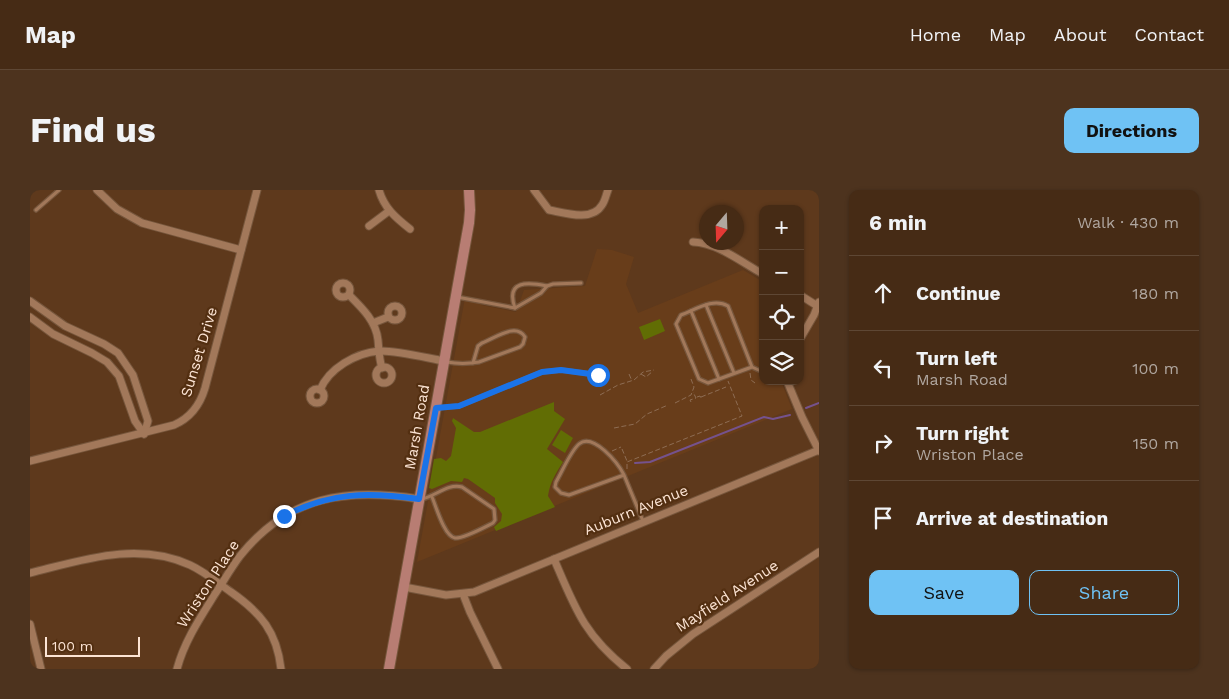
<!DOCTYPE html>
<html lang="en">
<head>
<meta charset="utf-8">
<style>
  :root { --surface:#462b15; --page:#4d331e; --text:#f1f3f6; --muted:#b0a7a0; --line:#5e4734; --accent:#6fc2f4 }
  body { margin:0; font-family:"Work Sans",sans-serif; background:var(--page); color:var(--text) }
  .controls { position:absolute; right:15px; top:15px; display:grid; overflow:hidden; border-radius:10px; box-shadow:0 1px 4px #0004 }
  .controls button { width:45px; height:45px; display:grid; place-items:center; padding:0; border:0; border-bottom:1px solid var(--line); background:var(--surface); color:var(--text); font:25px sans-serif }
  .compass { position:absolute; left:669px; top:15px; width:45px; height:45px; border-radius:50%; background:var(--surface); box-shadow:0 1px 4px #0004; rotate:199deg }
  .scale { position:absolute; left:15px; bottom:12px; width:95px; box-sizing:border-box; padding-left:5px; border:2px solid #fce4d4; border-top:0; font-size:14px; line-height:18px; white-space:nowrap; color:#fce4d4; -webkit-text-stroke:4px #532f11; paint-order:stroke }
  .stop { position:absolute; width:15px; height:15px; margin:-11px; border:4px solid #1a73e8; border-radius:50%; background:#fff }
  .stop.end { background:#1a73e8; border-color:#fff; box-shadow:0 1px 5px #0008 }
  .list { margin:0; padding:0; list-style:none }
  h2 { display:flex; justify-content:space-between; align-items:center; height:65px; margin:0; padding:0 20px; font-size:21px }
  h2 small { font-size:16px; font-weight:400; color:var(--muted) }
  .list li { display:grid; grid-template-columns:32px 1fr auto; gap:15px; align-items:center; box-sizing:border-box; height:75px; padding:0 20px; border-top:1px solid var(--line) }
  .list b { display:block; font-size:19px; white-space:nowrap }
  .list p { margin:0; font-size:16px; white-space:nowrap; color:var(--muted) }
  .list em { font-size:16px; font-style:normal; color:var(--muted) }
  .actions { display:flex; gap:10px; padding:15px 20px }
  .actions a { flex:1; padding:11px 0; border:1px solid var(--accent); border-radius:10px; text-align:center; font-size:18px; color:var(--accent) }
  .actions .main { background:var(--accent); color:#111 }
  .icon { flex:none; width:28px; height:28px; fill:none; stroke:currentColor; stroke-width:2; stroke-linecap:round; stroke-linejoin:round }
  .map { position:relative; flex:none; width:789px; height:479px; overflow:hidden; border-radius:10px }
  header { display:flex; align-items:center; gap:30px; box-sizing:border-box; height:70px; padding:0 25px; background:var(--surface); border-bottom:1px solid var(--line) }
  header strong { font-size:24px }
  nav { display:flex; gap:28px; margin-inline-start:auto; font-size:18px }
  .intro { display:flex; align-items:center; justify-content:space-between; box-sizing:border-box; height:120px; padding:0 30px }
  h1 { margin:0; font-size:35px }
  .button { padding:12px 22px; border-radius:10px; background:var(--accent); color:#111; font-size:18px; font-weight:700 }
  main { display:flex; gap:30px; padding:0 30px }
  aside { flex:1; background:var(--surface); border-radius:10px; box-shadow:0 1px 4px #0004 }
  .map>svg:first-child { display:block }
  .built { fill:#683d1a }
  .green { fill:#616d04 }
  .lines { fill:none; stroke-linecap:round; stroke-linejoin:round }
  .stream { stroke:#75528d; stroke-width:2 }
  .lane-casing { stroke:#76563c; stroke-width:5.5 }
  .street-casing { stroke:#76563c; stroke-width:9 }
  .secondary-casing { stroke:#76563c; stroke-width:12 }
  .path { stroke:#8e6d54; stroke-width:1; stroke-dasharray:5 2.5; stroke-linecap:butt }
  .lane { stroke:#a2785a; stroke-width:3 }
  .street { stroke:#a2785a; stroke-width:7 }
  .secondary { stroke:#b87d73; stroke-width:10 }
  .route { stroke:#1a73e8; stroke-width:6 }
  .labels { text-anchor:middle; dominant-baseline:central; stroke-width:4.5; stroke-linejoin:round; paint-order:stroke }
  .street-label { font-size:15px; fill:#fce4d4; stroke:#532f11 }
</style>
</head>
<body>
<header>
<strong>Map</strong>
<nav><a>Home</a><a>Map</a><a>About</a><a>Contact</a></nav>
</header>
<div class="intro"><h1>Find us</h1><a class="button">Directions</a></div>
<main>
<div class="map">
<svg width="789" height="479" viewBox="0 0 789 479">
  <rect width="100%" height="100%" fill="#5e391c"/>
  <polygon class="built" points="567,59 582,60 604,67 596,94 608,123 713,80 733,92 733,191 751,191 762,219 387,372 435,108 452,111 451,115 486,122 494,100 555,96"/>
  <g class="green">
    <polygon points="630,129 635,141 614,150 609,137"/>
    <path d="M524 212V221L535 229 517 259 533 272C526 283 520 292 518 306L525 317 466 341 464 337 471 331 472 324 465 313V308L438 289 434 288 432 292 421 291 402 299 399 298 404 269 411 268 416 271 421 266 426 238 422 231 423 228 444 242H450Z"/>
    <polygon points="531,240 543,248 535,263 522,255"/>
  </g>
  <g class="lines">
    <g class="stream">
      <polyline points="776,218 789,213"/>
      <polyline points="605,273 620,272 734,227 743,229 760,225"/>
    </g>
    <g class="lane-casing">
      <g id="lane">
        <polyline points="6,20 29,0"/>
        <polyline points="427,107 485,118 511,103 517,96 523,94 551,93"/>
        <polyline points="676,115 704,183"/>
        <path d="M485 118C475 90 498 92 517 96"/>
        <polyline points="661,121 689,189"/>
        <path d="M417 172C428 174 437 174 449 172L490 157 493 154 495 147C486 132 465 148 452 153L448 156 443 173"/>
        <path d="M722 177 678 193 669 189 646 134 651 125C665 120 683 107 698 116L722 177 733 182"/>
        <polyline points="407,218 429,216 512,182 531,180 568,185"/>
        <path d="M594 285 539 305 531 303 525 297 526 292C532 282 540 262 549 254 563 242 588 273 594 285L613 331"/>
        <path d="M392 309C406 306 418 293 432 297L464 319 465 330 463 333C455 337 433 349 425 348 414 346 406 316 402 307"/>
      </g>
    </g>
    <g class="street-casing">
      <g id="street">
        <polyline points="67,0 87,19 112,33 211,60"/>
        <path d="M349 0C354 18 366 28 380 39"/>
        <path d="M504 0 519 20C535 23 562 32 572 15 575 11 576 5 578 0"/>
        <polyline points="339,36 359,21"/>
        <path d="M663 52C688 53 711 72 733 84"/>
        <circle cx="313" cy="100" r="7"/>
        <path d="M319 105C332 118 346 131 348 150 349 160 349 169 352 178"/>
        <polyline points="770,105 789,117"/>
        <polyline points="0,111 35,136 74,154 88,163 103,185 118,231 114,244"/>
        <circle cx="365" cy="123" r="7"/>
        <polyline points="0,127 23,144 62,163 77,172 89,186 105,231 114,244"/>
        <polyline points="343,133 358,127"/>
        <polyline points="770,149 784,125 789,112"/>
        <circle cx="354" cy="185" r="8"/>
        <polyline points="757,191 772,227 789,261"/>
        <circle cx="287" cy="206" r="7"/>
        <path d="M290 200C299 178 326 163 349 161 365 160 397 168 414 171"/>
        <path d="M0 271 144 235C160 228 170 215 175 198L227 0"/>
        <path d="M524 369C545 418 554 445 597 479"/>
        <path d="M0 383C53 370 107 351 160 375 175 382 188 393 201 402 231 423 247 442 251 479"/>
        <polyline points="374,397 416,405 444,402 789,260"/>
        <polyline points="433,404 440,422 468,479"/>
        <polyline points="0,434 11,479"/>
        <path d="M147 479C154 452 170 428 185 404 193 392 201 378 210 366 259 305 317 298 389 309"/>
        <polyline points="624,479 636,466 663,444 789,362"/>
      </g>
    </g>
    <g class="secondary-casing">
      <polyline id="secondary" points="359,479 439,33 440,20 439,0"/>
    </g>
    <g class="path">
      <polyline points="720,183 721,190 725,193"/>
      <polyline points="599,184 602,191"/>
      <polyline points="611,184 616,187 623,181"/>
      <polyline points="570,205 588,195 604,190 613,182 624,180"/>
      <polyline points="667,207 670,206 671,208"/>
      <polyline points="671,207 696,197"/>
      <polyline points="661,212 660,210 666,208 663,202"/>
      <polyline points="645,213 661,205 664,197 661,189"/>
      <polyline points="584,238 605,234 617,224 638,215"/>
      <polyline points="592,259 597,271"/>
      <polyline points="582,261 591,257"/>
      <polyline points="597,279 597,272 712,226 698,191"/>
    </g>
    <use href="#lane" class="lane"/>
    <use href="#street" class="street"/>
    <use href="#secondary" class="secondary"/>
  </g>
  <g class="lines">
    <path class="route" d="M254 326C301 302 338 302 389 309L406 218 429 216 512 182 531 180 568 185"/>
  </g>
  <g class="labels">
    <g class="street-label">
      <text transform="translate(169 162) rotate(-73)">Sunset Drive</text>
      <text transform="translate(387 237) rotate(-80)">Marsh Road</text>
      <text transform="translate(606 320) rotate(-22)">Auburn Avenue</text>
      <text transform="translate(178 394) rotate(-57)">Wriston Place</text>
      <text transform="translate(697 406) rotate(-33)">Mayfield Avenue</text>
    </g>
  </g>
</svg>
<div class="controls">
<button>+</button>
<button>−</button>
<button><svg class="icon" aria-label="locate" viewBox="0 0 24 24"><circle cx="12" cy="12" r="6"/><path d="M12 2v4M12 18v4M2 12h4M18 12h4"/></svg></button>
<button><svg class="icon" aria-label="layers" viewBox="0 0 24 24"><path d="M12 4l9 5-9 5-9-5zM3 14l9 5 9-5"/></svg></button>
</div>
<svg class="compass" viewBox="-18 -18 36 36"><path d="M0-13l5 13h-10z" fill="#e53935"/><path d="M0 13l5-13h-10z" fill="#b0a7a0"/></svg>
<div class="scale">100 m</div>
<div class="stop" style="left:568px;top:185px"></div>
<div class="stop end" style="left:254px;top:326px"></div>
</div>
<aside>
<h2>6 min<small>Walk · 430 m</small></h2>
<ul class="list">
<li><svg class="icon" aria-label="ahead" viewBox="0 0 24 24"><path d="M12 20V5M6 11l6-6 6 6"/></svg><div><b>Continue</b></div><em>180 m</em></li>
<li><svg class="icon" aria-label="left" viewBox="0 0 24 24"><path d="M17 20v-9H6M10 6l-5 5 5 5"/></svg><div><b>Turn left</b><p>Marsh Road</p></div><em>100 m</em></li>
<li><svg class="icon" aria-label="right" viewBox="0 0 24 24"><path d="M7 20v-9h11M14 6l5 5-5 5"/></svg><div><b>Turn right</b><p>Wriston Place</p></div><em>150 m</em></li>
<li><svg class="icon" aria-label="arrive" viewBox="0 0 24 24"><path d="M6 21V4h12l-3 4 3 4H6"/></svg><div><b>Arrive at destination</b></div></li>
</ul>
<div class="actions"><a class="main">Save</a><a>Share</a></div>
</aside>
</main>
</body>
</html>
